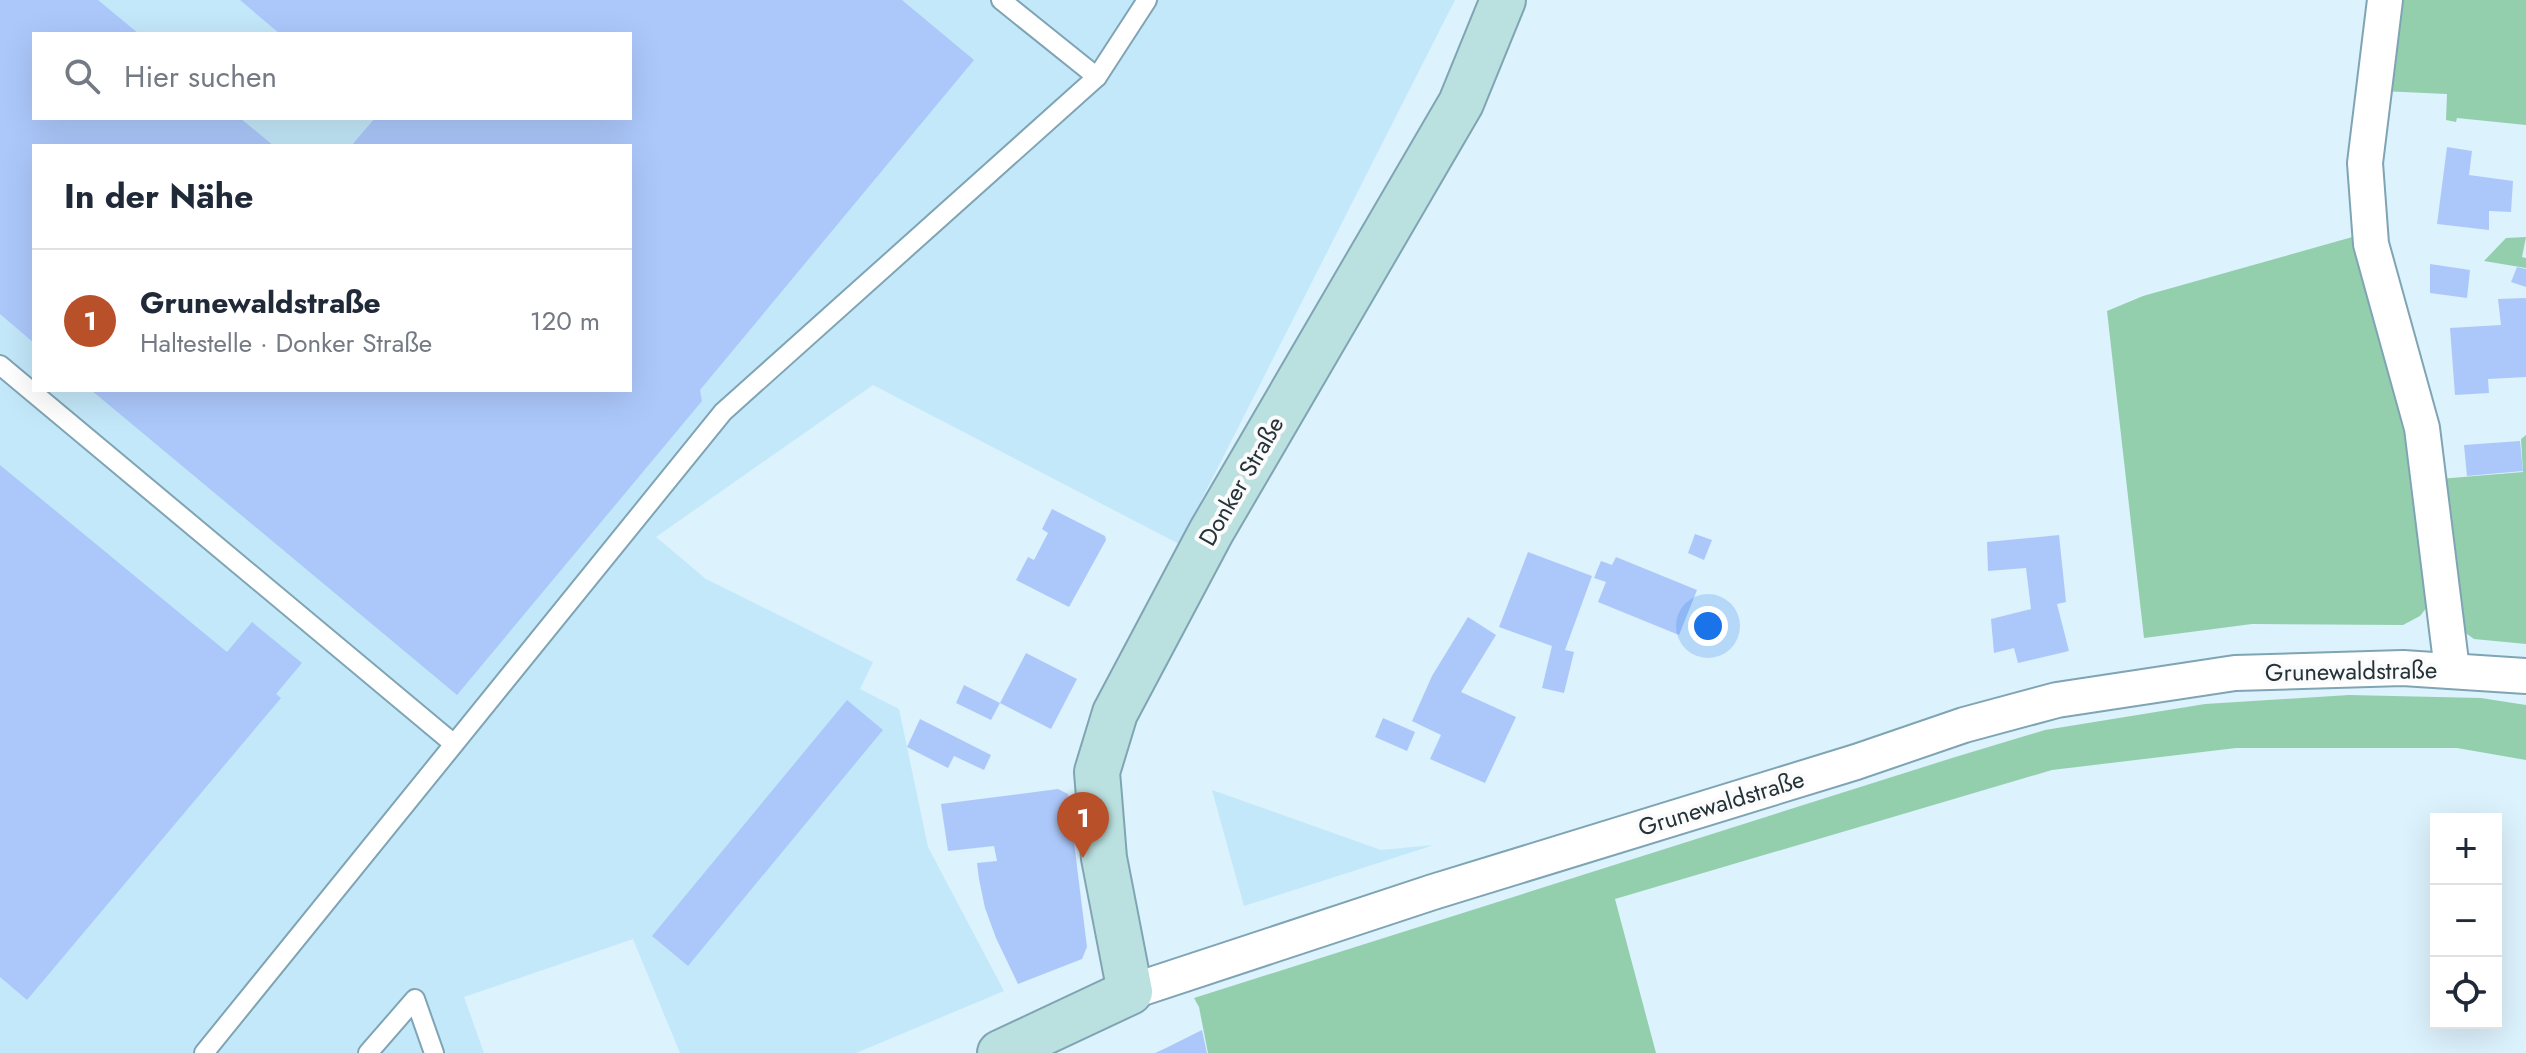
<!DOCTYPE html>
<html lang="de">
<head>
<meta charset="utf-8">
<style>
  :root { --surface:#fff; --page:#f2f2f3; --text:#1f2937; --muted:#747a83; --line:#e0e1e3; --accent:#b8502a }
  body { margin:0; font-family:Jost,sans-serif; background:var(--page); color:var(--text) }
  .controls { position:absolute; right:24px; bottom:24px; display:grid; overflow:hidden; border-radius:0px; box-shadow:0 8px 32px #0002 }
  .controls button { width:72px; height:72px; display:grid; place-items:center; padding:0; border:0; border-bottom:2px solid var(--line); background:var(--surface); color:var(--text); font:40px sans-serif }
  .you { position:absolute; left:1708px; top:626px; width:28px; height:28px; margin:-20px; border:6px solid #fff; border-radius:50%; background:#1a73e8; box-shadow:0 0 0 12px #1a73e833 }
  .badge { display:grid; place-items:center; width:52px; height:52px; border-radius:50%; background:var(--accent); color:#fff; font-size:26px; font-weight:700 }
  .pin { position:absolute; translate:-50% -66px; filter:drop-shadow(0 2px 4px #0008) }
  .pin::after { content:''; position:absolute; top:42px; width:28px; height:24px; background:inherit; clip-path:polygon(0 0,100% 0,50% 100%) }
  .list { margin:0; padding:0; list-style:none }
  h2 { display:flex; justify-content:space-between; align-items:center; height:104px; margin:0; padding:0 32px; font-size:34px }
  h2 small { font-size:26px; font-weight:400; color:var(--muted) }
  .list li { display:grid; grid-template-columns:52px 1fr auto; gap:24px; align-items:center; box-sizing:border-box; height:144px; padding:0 32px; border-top:2px solid var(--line) }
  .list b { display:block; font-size:30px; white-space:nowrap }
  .list p { margin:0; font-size:26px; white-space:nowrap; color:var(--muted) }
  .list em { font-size:26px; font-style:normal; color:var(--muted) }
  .icon { flex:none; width:44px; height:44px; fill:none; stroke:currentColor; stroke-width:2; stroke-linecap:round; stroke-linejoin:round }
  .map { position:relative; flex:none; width:2526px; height:1053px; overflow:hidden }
  .search { position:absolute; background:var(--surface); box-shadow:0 8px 32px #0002; left:32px; top:32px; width:600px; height:88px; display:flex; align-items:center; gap:20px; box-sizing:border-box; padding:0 28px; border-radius:0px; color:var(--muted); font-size:30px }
  .panel { position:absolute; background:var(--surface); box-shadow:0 8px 32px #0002; left:32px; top:144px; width:600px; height:248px; border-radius:0px }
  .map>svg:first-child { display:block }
  .built { fill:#c3e8fa; fill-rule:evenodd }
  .green { fill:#94cfad }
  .building { fill:#acc8fb }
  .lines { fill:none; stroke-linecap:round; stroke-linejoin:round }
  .lane-casing { stroke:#7fa4b4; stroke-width:22 }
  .street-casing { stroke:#7fa4b4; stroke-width:38 }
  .secondary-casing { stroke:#7fa4b4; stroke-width:48 }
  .lane { stroke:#fff; stroke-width:18 }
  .street { stroke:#fff; stroke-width:34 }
  .secondary { stroke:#bae1e0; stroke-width:44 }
  .labels { text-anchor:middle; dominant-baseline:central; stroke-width:8; stroke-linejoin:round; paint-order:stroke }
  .street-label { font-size:24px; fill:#24333a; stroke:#fbfbfb }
</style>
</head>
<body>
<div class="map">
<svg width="2526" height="1053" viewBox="0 0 2526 1053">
  <rect width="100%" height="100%" fill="#dcf2fd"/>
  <g class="built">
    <path d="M0 0H1455L1179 544 873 385 656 537 706 579 873 662 860 689 899 709 928 847 1004 991 856 1053H680L633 939 464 997 484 1053H0ZM34 34H630V118H34ZM34 146H630V390H34Z"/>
    <polygon points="1212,790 1381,850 1434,845 1244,906"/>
  </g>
  <g class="green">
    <polygon points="2393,0 2526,0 2526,125 2457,118 2456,122 2446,120 2447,94 2381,91"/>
    <polygon points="2361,71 2366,74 2431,602 2420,616 2403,625 2252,624 2144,638 2107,311 2143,296 2356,236 2350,213"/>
    <polygon points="2526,237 2522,257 2526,258 2526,268 2484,261 2506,238"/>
    <polygon points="2526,435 2526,644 2474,639 2457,627 2439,479 2523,472 2521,439"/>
    <polygon points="2349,695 2481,698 2526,705 2526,760 2457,748 2236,748 2052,770 1615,899 1656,1053 1208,1053 1199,1007 1194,998 1952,758 2045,730 2205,704"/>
  </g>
  <g class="building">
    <polygon points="0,0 98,0 139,34 34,34 34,118 240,118 274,146 34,146 34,343 0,314"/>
    <polygon points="240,0 902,0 974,60 700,390 702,401 457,695 91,390 630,390 630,146 351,146 375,118 630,118 630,34 280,34"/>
    <polygon points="2447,147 2472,151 2469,175 2513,181 2511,212 2489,211 2489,230 2437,224"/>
    <polygon points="2430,264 2470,270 2467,298 2430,293"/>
    <polygon points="2517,267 2526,269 2526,287 2511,282"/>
    <polygon points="2526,298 2526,377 2488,379 2489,393 2455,395 2450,328 2501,325 2498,299"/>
    <polygon points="2520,441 2523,471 2467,476 2464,445"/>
    <polygon points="0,465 227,652 252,622 302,663 276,694 281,698 27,1000 0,977"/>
    <polygon points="1052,509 1105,536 1106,540 1069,607 1016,580 1028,557 1034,560 1048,533 1042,529"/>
    <polygon points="1695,534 1712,540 1704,560 1688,553"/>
    <polygon points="2059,535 2066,602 2057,604 2069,651 2018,663 2014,648 1994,653 1991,619 2031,609 2026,568 1988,571 1987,542"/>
    <polygon points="1528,552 1592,576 1565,650 1574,652 1564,693 1542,688 1552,646 1499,627"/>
    <polygon points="1616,557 1697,590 1679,635 1598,602 1606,582 1594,578 1601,561 1612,565"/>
    <polygon points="1468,617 1496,635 1461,692 1516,717 1485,783 1430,759 1441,735 1412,721 1432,676"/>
    <polygon points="1026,653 1077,679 1051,729 1000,703"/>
    <polygon points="964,685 1000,703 991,720 956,703"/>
    <polygon points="847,700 883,730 688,966 652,936"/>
    <polygon points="1383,718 1415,732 1407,751 1375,737"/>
    <polygon points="920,719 991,755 984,770 954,756 948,768 907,747"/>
    <polygon points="1058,789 1068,794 1087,947 1082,959 1018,984 996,938 985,908 979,879 977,863 997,861 994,846 948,851 941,804"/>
    <polygon points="1202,1030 1207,1053 1155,1053 1166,1048"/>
  </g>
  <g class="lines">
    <g class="lane-casing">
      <g id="lane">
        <polyline points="1001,0 1097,77"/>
        <polyline points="0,365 454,744"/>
        <polyline points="204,1053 723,412 1097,77 1147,0"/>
        <polyline points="368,1053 415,999 434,1053"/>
      </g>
    </g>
    <g class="street-casing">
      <g id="street">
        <polyline points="2385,0 2365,163 2371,244 2422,428 2452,670"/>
        <polyline points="1130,992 1433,892 1856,762 1964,725 2057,700 2235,673 2403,668 2526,676"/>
      </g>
    </g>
    <g class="secondary-casing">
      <polyline id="secondary" points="1000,1053 1130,992 1104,858 1097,772 1115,713 1211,532 1461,103 1503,0"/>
    </g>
    <use href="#lane" class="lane"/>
    <use href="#street" class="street"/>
    <use href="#secondary" class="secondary"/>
  </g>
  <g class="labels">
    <g class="street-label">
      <text transform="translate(1241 481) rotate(-60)">Donker Straße</text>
      <text transform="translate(2351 671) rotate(-1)">Grunewaldstraße</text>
      <text transform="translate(1721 803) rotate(-17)">Grunewaldstraße</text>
    </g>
  </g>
</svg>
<div class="controls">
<button>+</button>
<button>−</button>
<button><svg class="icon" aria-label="locate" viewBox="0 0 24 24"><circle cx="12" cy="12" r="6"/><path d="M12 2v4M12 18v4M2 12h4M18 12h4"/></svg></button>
</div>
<div class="you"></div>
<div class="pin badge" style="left:1083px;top:858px">1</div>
<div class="search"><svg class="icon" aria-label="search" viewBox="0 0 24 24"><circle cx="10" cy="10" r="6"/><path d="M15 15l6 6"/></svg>Hier suchen</div>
<section class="panel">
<h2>In der Nähe<small></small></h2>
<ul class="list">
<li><span class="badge">1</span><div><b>Grunewaldstraße</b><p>Haltestelle · Donker Straße</p></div><em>120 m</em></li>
</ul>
</section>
</div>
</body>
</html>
